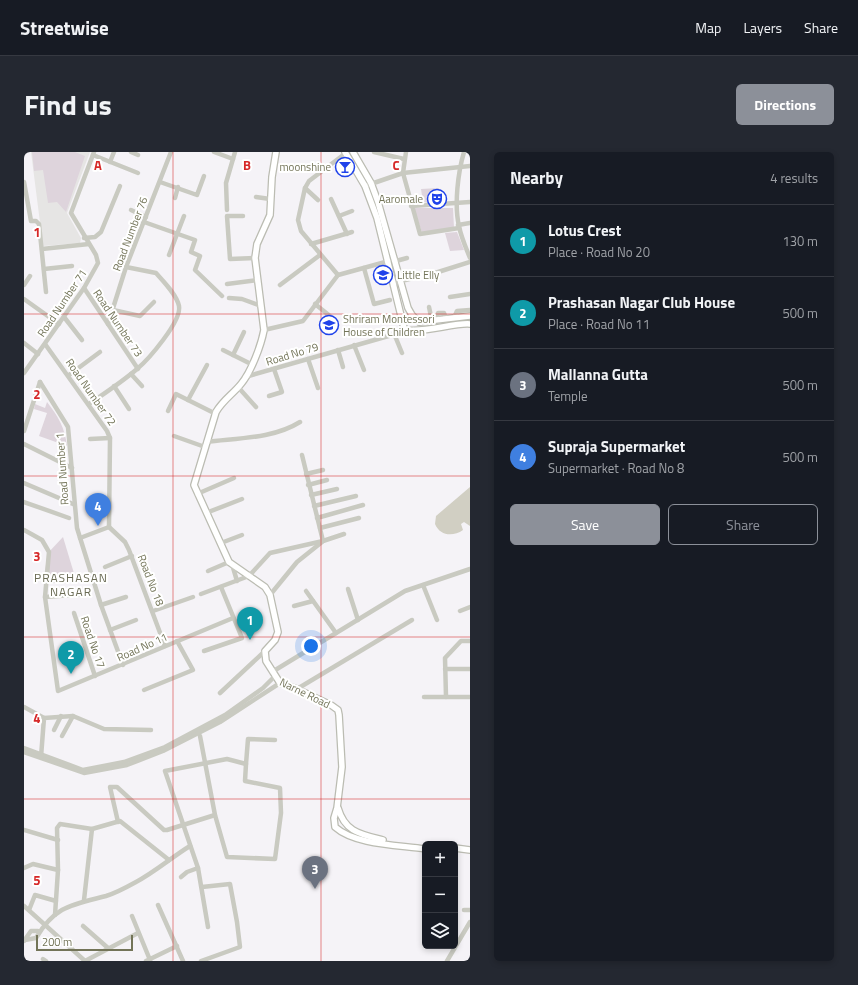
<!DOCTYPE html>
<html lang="en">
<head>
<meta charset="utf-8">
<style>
  :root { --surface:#171b24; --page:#242831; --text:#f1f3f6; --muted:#9ea1a6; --line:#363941; --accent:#8c9099 }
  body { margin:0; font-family:"Titillium Web",sans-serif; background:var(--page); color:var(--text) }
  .controls { position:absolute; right:12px; bottom:12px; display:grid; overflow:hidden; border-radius:6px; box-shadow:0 2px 6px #0003 }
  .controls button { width:36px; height:36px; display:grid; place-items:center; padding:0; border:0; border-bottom:1px solid var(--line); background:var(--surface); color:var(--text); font:20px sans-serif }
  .scale { position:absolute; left:12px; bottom:10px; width:97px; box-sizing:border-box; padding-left:4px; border:2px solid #737458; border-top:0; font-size:11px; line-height:14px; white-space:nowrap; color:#737458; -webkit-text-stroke:3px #fff; paint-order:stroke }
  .you { position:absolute; left:287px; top:494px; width:14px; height:14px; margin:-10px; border:3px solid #fff; border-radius:50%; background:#1a73e8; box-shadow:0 0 0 6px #1a73e833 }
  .badge { display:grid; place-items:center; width:26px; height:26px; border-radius:50%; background:var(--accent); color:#fff; font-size:13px; font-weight:700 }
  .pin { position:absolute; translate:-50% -33px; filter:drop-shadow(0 1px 2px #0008) }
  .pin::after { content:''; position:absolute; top:21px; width:14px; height:12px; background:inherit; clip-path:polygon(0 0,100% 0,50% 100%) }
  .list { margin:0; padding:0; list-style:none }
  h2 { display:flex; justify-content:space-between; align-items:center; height:52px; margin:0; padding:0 16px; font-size:17px }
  h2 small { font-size:13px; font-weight:400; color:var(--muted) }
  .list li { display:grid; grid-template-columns:26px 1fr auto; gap:12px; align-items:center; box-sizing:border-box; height:72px; padding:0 16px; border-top:1px solid var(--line) }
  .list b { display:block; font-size:15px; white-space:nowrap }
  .list p { margin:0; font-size:13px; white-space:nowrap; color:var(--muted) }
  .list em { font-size:13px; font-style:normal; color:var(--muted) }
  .actions { display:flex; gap:8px; padding:12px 16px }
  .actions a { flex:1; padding:9px 0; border:1px solid var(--accent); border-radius:6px; text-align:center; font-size:14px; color:var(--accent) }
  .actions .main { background:var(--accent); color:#fff }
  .icon { flex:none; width:22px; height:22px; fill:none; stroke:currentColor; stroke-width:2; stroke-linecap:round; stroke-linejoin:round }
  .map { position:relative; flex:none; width:446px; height:809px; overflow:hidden; border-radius:6px }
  header { display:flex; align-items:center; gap:24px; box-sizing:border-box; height:56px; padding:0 20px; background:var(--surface); border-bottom:1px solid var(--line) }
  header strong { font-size:19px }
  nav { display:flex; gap:22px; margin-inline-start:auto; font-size:14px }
  .intro { display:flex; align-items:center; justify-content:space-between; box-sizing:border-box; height:96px; padding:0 24px }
  h1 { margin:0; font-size:28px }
  .button { padding:10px 18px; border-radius:6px; background:var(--accent); color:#fff; font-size:14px; font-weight:700 }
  main { display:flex; gap:24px; padding:0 24px }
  aside { flex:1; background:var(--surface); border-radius:6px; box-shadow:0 2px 6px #0003 }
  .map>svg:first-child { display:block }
  .built { fill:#e6e5e4 }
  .green { fill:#ded4dc }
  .water { fill:#d1cfc3 }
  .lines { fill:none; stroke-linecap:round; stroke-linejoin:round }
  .major-casing { stroke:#bbbcb2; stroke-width:8 }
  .minor { stroke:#c9cac1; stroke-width:4.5 }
  .major { stroke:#fff; stroke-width:5.5 }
  .grid { fill:none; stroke:#d62828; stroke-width:1; stroke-opacity:0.55 }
  .labels { text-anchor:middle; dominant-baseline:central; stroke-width:4; stroke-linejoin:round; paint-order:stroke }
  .poi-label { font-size:11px; fill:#737458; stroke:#fff; text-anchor:end }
  .street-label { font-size:11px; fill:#737458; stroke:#fff }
  .neighbourhood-label { font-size:12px; letter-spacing:1px; fill:#696a53; stroke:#fff }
  .grid-label { font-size:13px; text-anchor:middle; font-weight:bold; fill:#d62828; stroke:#fff; stroke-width:4; stroke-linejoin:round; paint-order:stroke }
</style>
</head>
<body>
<header>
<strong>Streetwise</strong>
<nav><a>Map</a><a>Layers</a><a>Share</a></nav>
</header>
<div class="intro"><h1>Find us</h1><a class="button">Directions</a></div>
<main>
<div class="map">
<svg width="446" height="809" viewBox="0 0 446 809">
  <rect width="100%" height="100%" fill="#f5f3f7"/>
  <polygon class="built" points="7,0 66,0 43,61 57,86 56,91 19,94"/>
  <g class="green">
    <polygon points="8,0 51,0 61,4 42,60 33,50 24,51 19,18 10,19"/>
    <polygon points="415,36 414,50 399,50 397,37"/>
    <polygon points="390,56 429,56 430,76 398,81"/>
    <polygon points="433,80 440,98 426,99 421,81"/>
    <path d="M23 250C34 264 41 276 43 294L15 284 23 261 10 257 11 252 21 256Z"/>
    <polygon points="39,385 52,428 20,424 24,401"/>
  </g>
  <path class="water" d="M446 335V374L440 370 437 372 439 378C429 385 416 384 411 372L412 364Z"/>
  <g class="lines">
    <g class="major-casing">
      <g id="major">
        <path d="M252 0 248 25 246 63 233 92 231 106 240 178C237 194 227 220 217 232 209 242 199 248 192 260L170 333 205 410 241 435 246 443 254 480 251 488 241 499 242 509 256 531 273 537 307 553 314 558 315 563 318 615 313 656 310 666 311 675C331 693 376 693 401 697"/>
        <path d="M321 0 341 34 353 66 380 176C388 184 432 170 446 172"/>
        <polyline points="329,0 347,31 354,50 384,156 388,163 395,170 446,164"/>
        <path d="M314 656C321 680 336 682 359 688"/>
        <polyline points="431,696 446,698"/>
      </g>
    </g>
    <g class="minor">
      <polyline points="107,0 114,3"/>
      <polyline points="190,0 209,7"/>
      <polyline points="350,0 380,7"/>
      <polyline points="382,0 379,21 396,82 435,76"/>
      <path d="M440 0C434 20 430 53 435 74 437 85 442 96 446 106"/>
      <polyline points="69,3 114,21"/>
      <polyline points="86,10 90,0"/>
      <polyline points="0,30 7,69 12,69 15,72 22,140"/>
      <polyline points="136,30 173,43 180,24"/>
      <polyline points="341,34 379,21 446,14"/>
      <polyline points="281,36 294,48"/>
      <polyline points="232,45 246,47"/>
      <polyline points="151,46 154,35"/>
      <polyline points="307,47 323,82"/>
      <polyline points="387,54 446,50"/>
      <polyline points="107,58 122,65"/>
      <polyline points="203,58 202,31 211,0"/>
      <polyline points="219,64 203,64 206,107 231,106"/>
      <polyline points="315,64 328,59"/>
      <polyline points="120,70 171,88 167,100 176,104 171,118 198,144"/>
      <polyline points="434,73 446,71"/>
      <polyline points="60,86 71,85 77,80 96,34"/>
      <polyline points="287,92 328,80"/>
      <polyline points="18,97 65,92"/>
      <polyline points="145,103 160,64"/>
      <polyline points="372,109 383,106"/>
      <polyline points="340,116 350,152 366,148"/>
      <polyline points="20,117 48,114"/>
      <polyline points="411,121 446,110"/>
      <polyline points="314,123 277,79 274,68 281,36 285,29 322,1"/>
      <polyline points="370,131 393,125"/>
      <polyline points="203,132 234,128"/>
      <polyline points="0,133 6,124"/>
      <polyline points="256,133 296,103"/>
      <polyline points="60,136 114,217"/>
      <polyline points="426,145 446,142"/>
      <polyline points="205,146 218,147 237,154"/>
      <polyline points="0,147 35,172"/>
      <polyline points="291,152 306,164"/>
      <polyline points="405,155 408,169"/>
      <polyline points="89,158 116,164 130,150"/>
      <polyline points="40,165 58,188"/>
      <polyline points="430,166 433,159 446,158"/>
      <polyline points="412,168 414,161 420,161 422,166"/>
      <polyline points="84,172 102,115 147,0"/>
      <polyline points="240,178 279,169 314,123 365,109"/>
      <polyline points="0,191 14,202"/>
      <polyline points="21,192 83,279 86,286 85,375"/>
      <polyline points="330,193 340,218"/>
      <polyline points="199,198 227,212"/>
      <polyline points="314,198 319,215"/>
      <polyline points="209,203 220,180"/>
      <polyline points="284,207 294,236"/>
      <polyline points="0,221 60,136 74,111 72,103 47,61 70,0"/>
      <polyline points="107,222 118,234"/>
      <polyline points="45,223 76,200"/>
      <polyline points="221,225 368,183 371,184 378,201"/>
      <polyline points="16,230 44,275 53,376 77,453 99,513"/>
      <polyline points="90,234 105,257"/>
      <polyline points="214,235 232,255"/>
      <polyline points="245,244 258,240 250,217"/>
      <polyline points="164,248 183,213"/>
      <path d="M65 252C81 241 98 230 113 217 124 208 158 169 155 154 153 143 140 130 132 121L102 115"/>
      <polyline points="144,259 152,242 192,262"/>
      <polyline points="0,279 16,230"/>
      <polyline points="150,284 181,295"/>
      <polyline points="66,287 86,286"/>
      <path d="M182 290C213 286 249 287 276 270"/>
      <polyline points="0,292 48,316"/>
      <polyline points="278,303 299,389"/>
      <polyline points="282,322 299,318"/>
      <polyline points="0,331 49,352"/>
      <polyline points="284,333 303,328"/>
      <polyline points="173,342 210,326"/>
      <polyline points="287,343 313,337"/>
      <polyline points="0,350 45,366"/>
      <polyline points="290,354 332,344"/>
      <polyline points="182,361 218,347"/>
      <polyline points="293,366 339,353"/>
      <polyline points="85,375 101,390 105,398 141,494"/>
      <polyline points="296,376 335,366"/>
      <polyline points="0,378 18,388 25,400 21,445 34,539 209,466"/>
      <polyline points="56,386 85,375"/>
      <polyline points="197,391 218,383"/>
      <polyline points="208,412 213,429"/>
      <polyline points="81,415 108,404"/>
      <polyline points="184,419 205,410"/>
      <polyline points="21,428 43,429"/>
      <polyline points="399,433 413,468"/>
      <polyline points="324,437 334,468"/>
      <polyline points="282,439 312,481"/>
      <polyline points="177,442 225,424 246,401 299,389 320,382"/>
      <polyline points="246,443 273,410 298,390"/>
      <polyline points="21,445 62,442"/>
      <polyline points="77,453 102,445"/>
      <polyline points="270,454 289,449"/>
      <polyline points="129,459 169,445"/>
      <polyline points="436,459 446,455"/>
      <polyline points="50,461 71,524"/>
      <polyline points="86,478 112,468"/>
      <polyline points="180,499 218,486 197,435"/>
      <polyline points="421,517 446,517"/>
      <polyline points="248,520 381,439 446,417"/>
      <polyline points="273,537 388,468"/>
      <polyline points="120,538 169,518 153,489"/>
      <polyline points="196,541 241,499"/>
      <polyline points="400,545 446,545"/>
      <polyline points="422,545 421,506 437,489 446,489"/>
      <polyline points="0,555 20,566"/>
      <polyline points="30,578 37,564"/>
      <polyline points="38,584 49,564"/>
      <polyline points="176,584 191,663 203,705 251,707 257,661 256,636 221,629 222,612"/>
      <polyline points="0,596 59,618 100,610 141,595 201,563 239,536 250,525"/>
      <polyline points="0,600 60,621 103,613 139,599 196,570 256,531"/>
      <polyline points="17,605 20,566 49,564 80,577 127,578"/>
      <polyline points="94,670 86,635 93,635 140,678 143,678 191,663"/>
      <polyline points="0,678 34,688"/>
      <polyline points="0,716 9,712 34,718"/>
      <polyline points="157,725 163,720 174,716"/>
      <polyline points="60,748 68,677"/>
      <polyline points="134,753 159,809"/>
      <polyline points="0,754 61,809"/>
      <polyline points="5,758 11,743 32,749"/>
      <polyline points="440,758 446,758"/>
      <polyline points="31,763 34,718 33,676 36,672 68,677 96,669 145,708"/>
      <polyline points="108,764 126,808"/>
      <polyline points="59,774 84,796"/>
      <polyline points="184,775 174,716 141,619 203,607 222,612 224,587 251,588"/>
      <path d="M1 788 12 786C31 754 47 753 82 744 92 741 103 735 112 730 131 720 148 705 166 694"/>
      <polyline points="0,789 7,779 14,779"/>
      <polyline points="19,807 22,809"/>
      <polyline points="61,809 114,781"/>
      <polyline points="122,809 153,794"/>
      <polyline points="177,809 216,795 213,770 206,732 178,735"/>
      <polyline points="423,809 446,770"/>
    </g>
    <use href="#major" class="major"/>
  </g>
  <path class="grid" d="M149 0V809M297 0V809M0 162H446M0 324H446M0 485H446M0 647H446"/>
  <defs>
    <g id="bar-ring" transform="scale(1)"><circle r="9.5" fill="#fff" stroke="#2043ea" stroke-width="1.5"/><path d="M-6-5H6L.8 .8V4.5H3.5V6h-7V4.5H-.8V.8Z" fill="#2043ea"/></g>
    <g id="theatre-ring" transform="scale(1)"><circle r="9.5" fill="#fff" stroke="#2043ea" stroke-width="1.5"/><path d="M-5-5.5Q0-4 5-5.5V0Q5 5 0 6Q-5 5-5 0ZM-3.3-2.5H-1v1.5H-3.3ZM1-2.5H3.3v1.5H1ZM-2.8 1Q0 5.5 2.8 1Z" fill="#2043ea"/></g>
    <g id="university-ring" transform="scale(1)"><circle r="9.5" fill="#fff" stroke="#2043ea" stroke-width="1.5"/><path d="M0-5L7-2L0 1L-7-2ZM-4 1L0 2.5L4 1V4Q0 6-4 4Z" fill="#2043ea"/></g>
  </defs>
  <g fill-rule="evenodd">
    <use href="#bar-ring" x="321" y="15"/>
    <use href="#theatre-ring" x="413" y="47"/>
    <use href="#university-ring" x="359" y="123"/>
    <use href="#university-ring" x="305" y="173"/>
  </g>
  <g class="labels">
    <g class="poi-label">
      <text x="307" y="15">moonshine</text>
      <text x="399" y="47">Aaromale</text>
      <text x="373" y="123" text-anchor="start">Little Elly</text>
      <text x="319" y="167" text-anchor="start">Shriram Montessori<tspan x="319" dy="13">House of Children</tspan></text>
    </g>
    <g class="street-label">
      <text transform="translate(106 82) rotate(-69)">Road Number 76</text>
      <text transform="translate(38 151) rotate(-56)">Road Number 71</text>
      <text transform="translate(94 171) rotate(56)">Road Number 73</text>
      <text transform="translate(268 202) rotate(-17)">Road No 79</text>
      <text transform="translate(67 240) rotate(55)">Road Number 72</text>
      <text transform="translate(38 317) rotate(-94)">Road Number 1</text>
      <text transform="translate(127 428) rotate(69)">Road No 18</text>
      <text transform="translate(69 490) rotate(71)">Road No 17</text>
      <text transform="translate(118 495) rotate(-24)">Road No 11</text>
      <text transform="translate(281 541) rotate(26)">Narne Road</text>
    </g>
    <g class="neighbourhood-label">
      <text x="47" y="425">PRASHASAN<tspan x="47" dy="14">NAGAR</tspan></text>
    </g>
  </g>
  <g class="grid-label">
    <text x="74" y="18">A</text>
    <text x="223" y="18">B</text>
    <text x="372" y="18">C</text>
    <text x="13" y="85">1</text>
    <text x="13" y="247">2</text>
    <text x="13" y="409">3</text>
    <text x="13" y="571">4</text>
    <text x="13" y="733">5</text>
  </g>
</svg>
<div class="controls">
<button>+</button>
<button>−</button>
<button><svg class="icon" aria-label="layers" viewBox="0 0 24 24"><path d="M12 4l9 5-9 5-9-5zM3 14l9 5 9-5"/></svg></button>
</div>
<div class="scale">200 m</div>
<div class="you"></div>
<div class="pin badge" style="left:226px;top:488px;background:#0f9aa8">1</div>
<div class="pin badge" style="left:47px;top:522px;background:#0f9aa8">2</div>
<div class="pin badge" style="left:291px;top:737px;background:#6b7280">3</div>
<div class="pin badge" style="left:74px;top:374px;background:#3f7fe0">4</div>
</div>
<aside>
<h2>Nearby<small>4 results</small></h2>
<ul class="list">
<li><span class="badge" style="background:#0f9aa8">1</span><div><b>Lotus Crest</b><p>Place · Road No 20</p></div><em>130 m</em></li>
<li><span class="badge" style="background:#0f9aa8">2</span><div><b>Prashasan Nagar Club House</b><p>Place · Road No 11</p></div><em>500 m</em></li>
<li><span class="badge" style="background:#6b7280">3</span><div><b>Mallanna Gutta</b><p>Temple</p></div><em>500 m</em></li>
<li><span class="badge" style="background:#3f7fe0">4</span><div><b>Supraja Supermarket</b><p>Supermarket · Road No 8</p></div><em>500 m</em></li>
</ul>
<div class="actions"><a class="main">Save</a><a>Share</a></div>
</aside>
</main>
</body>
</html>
